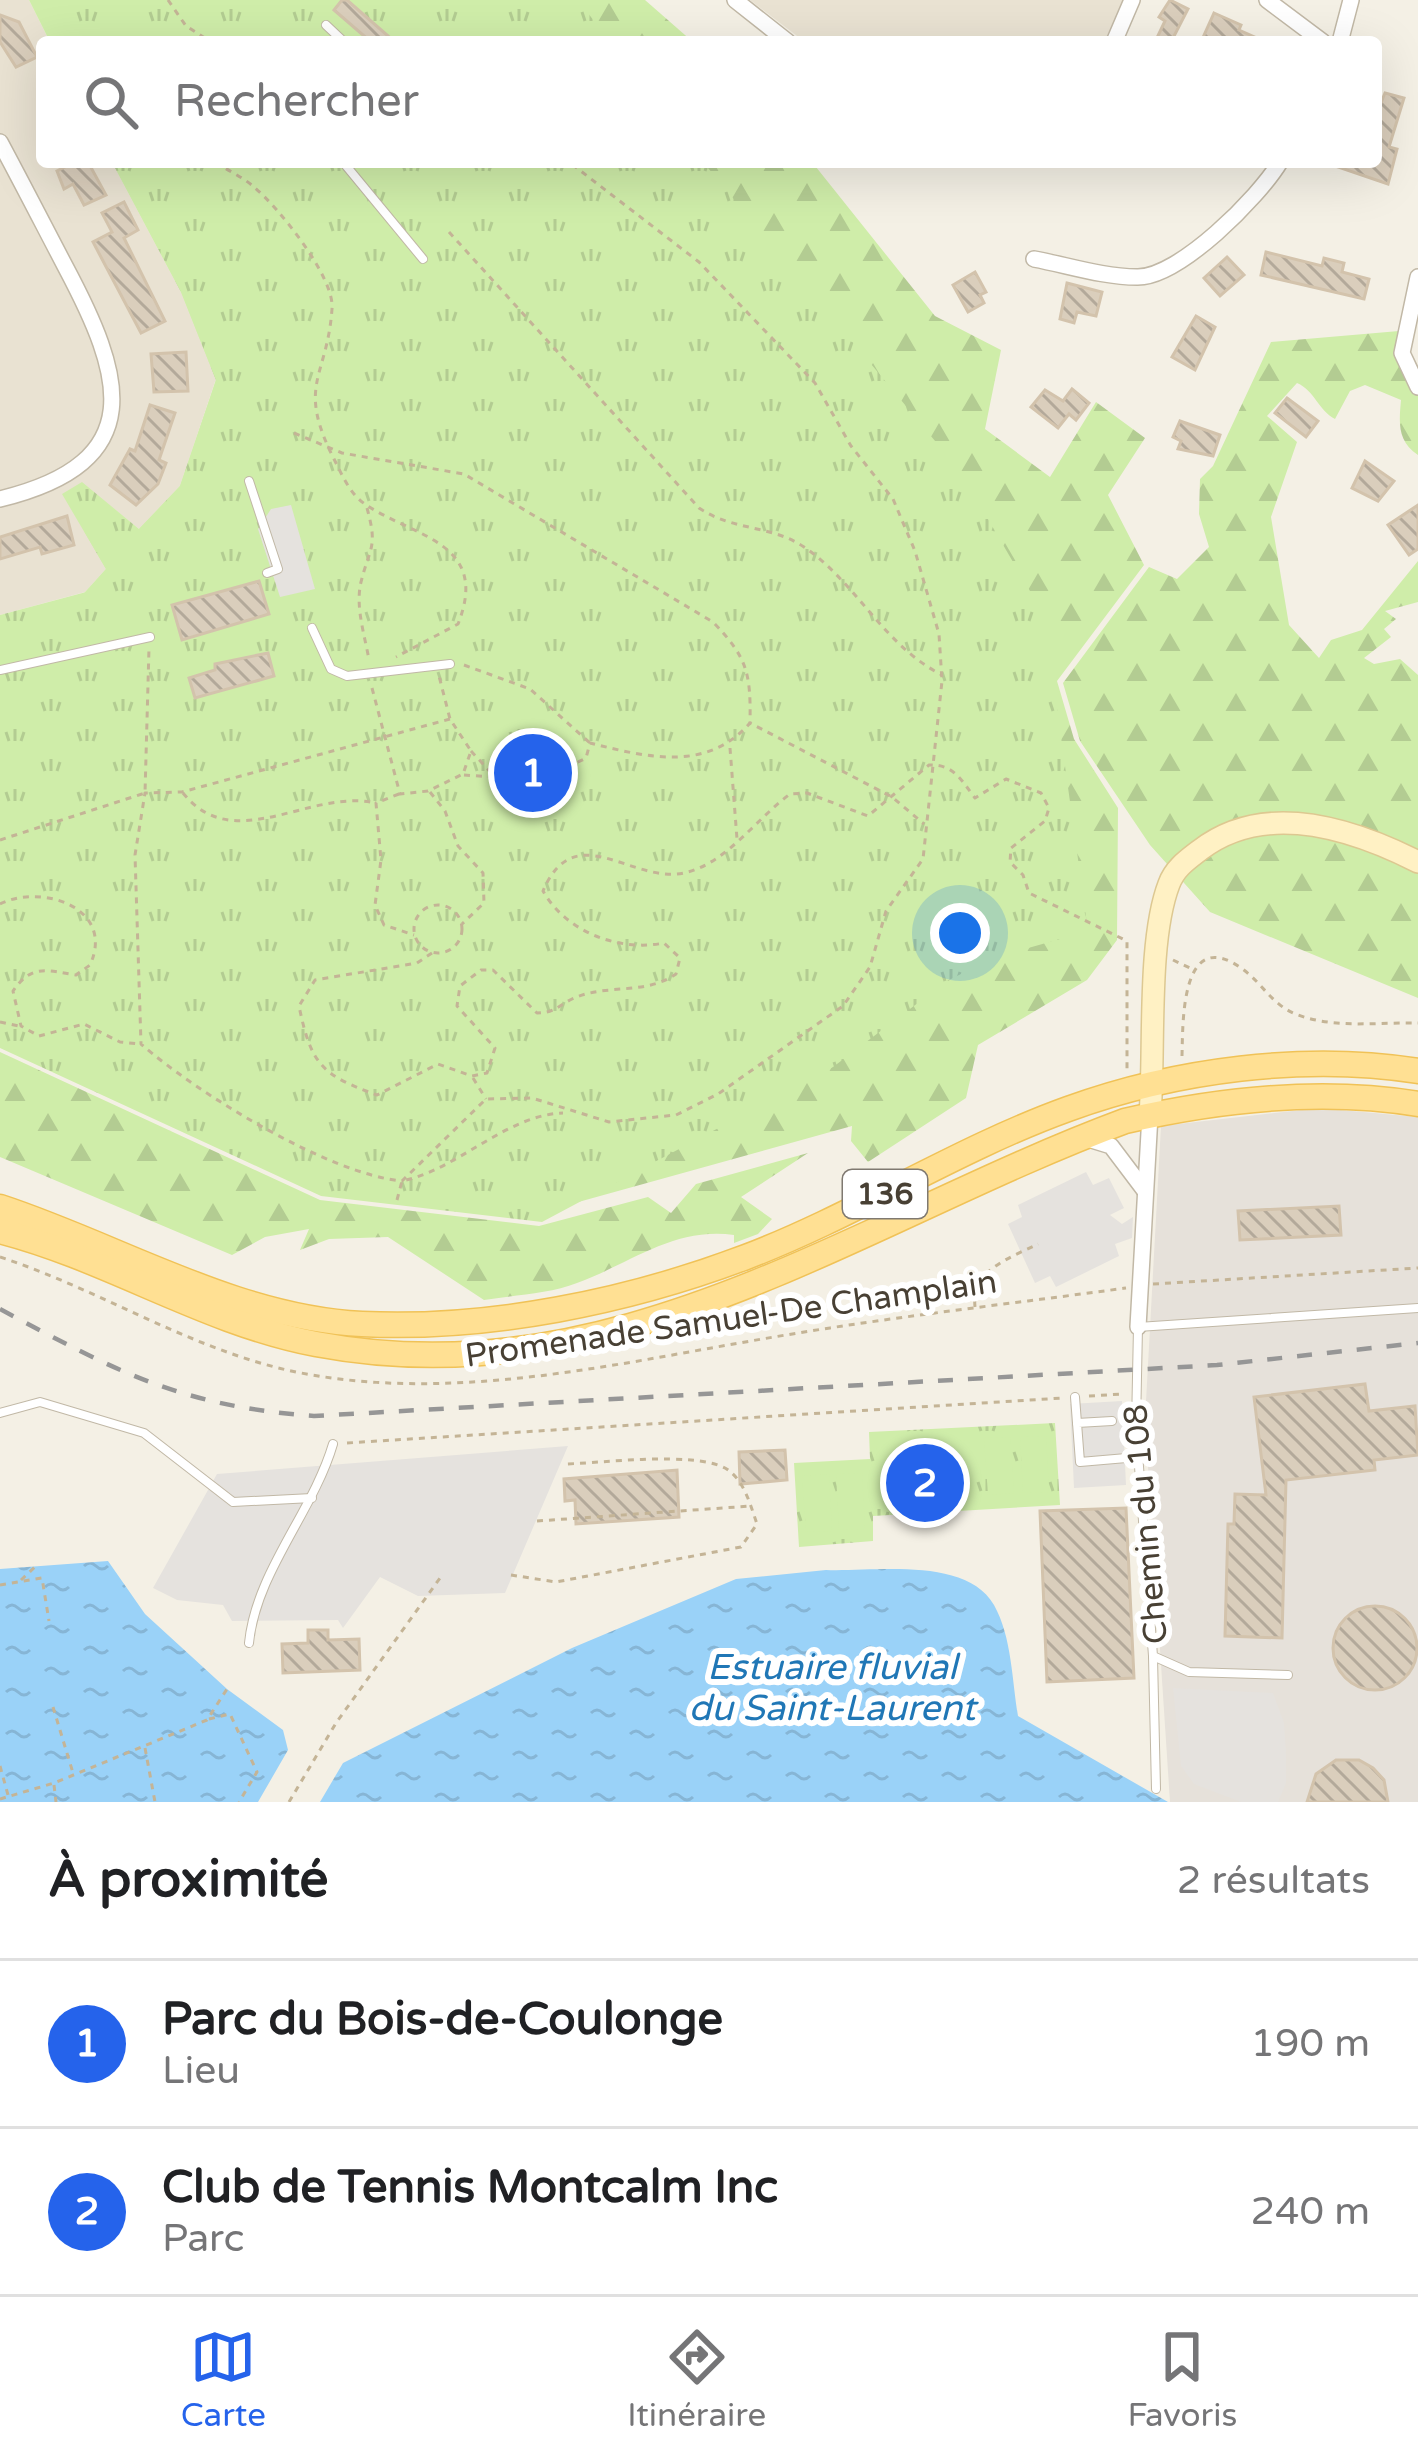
<!DOCTYPE html>
<html lang="fr">
<head>
<meta charset="utf-8">
<style>
  :root { --surface:#fff; --page:#f6f6f6; --text:#202124; --muted:#757577; --line:#e0e0e0; --accent:#2563eb }
  body { margin:0; font-family:"Varela Round",sans-serif; background:var(--page); color:var(--text) }
  .you { position:absolute; left:960px; top:933px; width:42px; height:42px; margin:-30px; border:9px solid #fff; border-radius:50%; background:#1a73e8; box-shadow:0 0 0 18px #1a73e833 }
  .badge { display:grid; place-items:center; width:78px; height:78px; border-radius:50%; background:var(--accent); color:#fff; font-size:39px; font-weight:700 }
  .pin { position:absolute; translate:-50% -50%; border:6px solid #fff; box-shadow:0 3px 12px #0006 }
  .list { margin:0; padding:0; list-style:none }
  h2 { display:flex; justify-content:space-between; align-items:center; height:156px; margin:0; padding:0 48px; font-size:51px }
  h2 small { font-size:39px; font-weight:400; color:var(--muted) }
  .list li { display:grid; grid-template-columns:78px 1fr auto; gap:36px; align-items:center; box-sizing:border-box; height:168px; padding:0 48px; border-top:3px solid var(--line) }
  .list b { display:block; font-size:45px; white-space:nowrap }
  .list p { margin:0; font-size:39px; white-space:nowrap; color:var(--muted) }
  .list em { font-size:39px; font-style:normal; color:var(--muted) }
  .icon { flex:none; width:66px; height:66px; fill:none; stroke:currentColor; stroke-width:2; stroke-linecap:round; stroke-linejoin:round }
  .map { position:relative; flex:none; width:1418px; height:1802px; overflow:hidden }
  .search { position:absolute; background:var(--surface); box-shadow:0 12px 48px #0002; left:36px; right:36px; top:36px; height:132px; display:flex; align-items:center; gap:30px; box-sizing:border-box; padding:0 42px; border-radius:12px; color:var(--muted); font-size:45px }
  .sheet { height:492px; background:var(--surface) }
  nav { display:flex; justify-content:space-around; align-items:center; box-sizing:border-box; height:168px; border-top:3px solid var(--line); background:var(--surface); font-size:33px; color:var(--muted) }
  nav a { display:grid; justify-items:center; gap:6px }
  nav .on { color:var(--accent) }
  .map>svg:first-child { display:block }
  .residential { fill:#e9e2d2 }
  .industrial { fill:#e6e1da }
  .forest { fill:url(#forest-firs) }
  .park { fill:url(#park-tufts) }
  .pitch { fill:#cfeda9 }
  .parking { fill:#e5e2de }
  .water { fill:url(#water-ripples) }
  .building { fill:url(#building-back-hatch); stroke:#d3c3ac; stroke-width:3 }
  .lines { fill:none; stroke-linecap:round; stroke-linejoin:round }
  .lane-casing { stroke:#c1b8a6; stroke-width:10 }
  .street-casing { stroke:#c1b8a6; stroke-width:18 }
  .secondary-casing { stroke:#ddc891; stroke-width:24 }
  .primary-casing { stroke:#f0c257; stroke-width:27 }
  .path { stroke:#c4b496; stroke-width:3; stroke-dasharray:6 6; stroke-linecap:butt }
  .lane { stroke:#fff; stroke-width:8 }
  .street { stroke:#fff; stroke-width:15 }
  .secondary { stroke:#fff1c4; stroke-width:21 }
  .primary { stroke:#ffe093; stroke-width:24 }
  .rail { stroke:#969696; stroke-width:4.5; stroke-dasharray:15 15; stroke-linecap:butt }
  .labels { text-anchor:middle; dominant-baseline:central; stroke-width:12; stroke-linejoin:round; paint-order:stroke }
  .shield { fill:#fff; stroke:#7f7971; stroke-width:3 }
  .shield-label { font-size:30px; font-weight:bold; fill:#484034 }
  .street-label { font-size:33px; fill:#484034; stroke:#fff }
  .water-label { font-size:36px; font-style:italic; fill:#2077b6; stroke:#fff }
</style>
</head>
<body>
<div class="map">
<svg width="1418" height="1802" viewBox="0 0 1418 1802">
  <defs>
    <pattern id="forest-firs" width="22" height="20" patternUnits="userSpaceOnUse" patternTransform="scale(3)"><rect width="22" height="20" fill="#cfeda9"/><path d="M5 1l3.5 6h-7zM16 11l3.5 6h-7z" fill="#b3cc92"/></pattern>
    <pattern id="park-tufts" width="24" height="20" patternUnits="userSpaceOnUse" patternTransform="scale(3)"><rect width="24" height="20" fill="#cfeda9"/><path d="M3 7l-1-3M5 7V3M7 7l1-3M15 17l-1-3M17 17v-4M19 17l1-3" fill="none" stroke="#b3cc92"/></pattern>
    <pattern id="water-ripples" width="26" height="14" patternUnits="userSpaceOnUse" patternTransform="scale(3)"><rect width="26" height="14" fill="#9ad2f8"/><path d="M2 4q2-2 4 0t4 0M15 11q2-2 4 0t4 0" fill="none" stroke="#86b5d5"/></pattern>
    <pattern id="building-back-hatch" width="6" height="6" patternUnits="userSpaceOnUse" patternTransform="scale(3)"><rect width="6" height="6" fill="#dacebc"/><path d="M-1 5l2 2M0 0l6 6M5-1l2 2" fill="none" stroke="#b3a99a"/></pattern>
  </defs>
  <rect width="100%" height="100%" fill="#f4f0e5"/>
  <g class="residential">
    <polygon points="0,0 29,0 50,42 42,42 42,162 112,162 181,292 216,379 180,486 139,529 82,483 106,569 85,592 0,615"/>
    <polygon points="750,0 1124,0 1104,42 805,42"/>
  </g>
  <polygon class="industrial" points="1319,1108 1418,1117 1418,1802 1170,1802 1145,1420 1161,1126"/>
  <g class="forest">
    <polygon points="426,0 645,0 693,42 467,42"/>
    <polygon points="112,162 812,162 935,316 1001,350 985,429 1050,477 1096,402 1145,438 1108,495 1144,565 1057,681 1074,739 1118,808 1117,940 1087,980 978,1045 966,1098 868,1162 851,1141 852,1126 546,1211 0,753 85,592 106,569 84,531 139,529 180,486 216,380 181,292"/>
    <path d="M1399 331V362L1418 396V455C1397 441 1399 423 1401 400L1365 385 1350 391 1335 419C1318 410 1315 391 1297 383L1267 416 1297 442 1271 517 1289 625 1319 658 1331 640 1362 630 1418 561V602L1385 611 1396 619 1384 629 1391 637 1364 658 1374 664 1400 659 1418 675V998L1210 912 1150 845 1080 741 1063 683 1149 567 1177 579 1209 547 1199 514 1200 479 1213 466 1271 342Z"/>
    <path d="M0 1052 320 1200 539 1226 648 1197 671 1213 696 1184 808 1153 741 1197 772 1219 758 1234 734 1243V1235C673 1227 632 1263 577 1283 549 1294 514 1295 484 1300L388 1237 329 1239 300 1250 309 1229 265 1237 232 1255 0 1157Z"/>
  </g>
  <g class="park">
    <polygon points="29,0 578,0 610,42 50,42"/>
    <polygon points="112,162 703,162 960,471 1044,615 1088,931 993,958 947,981 833,1067 542,1222 321,1196 0,1048 0,615 86,592 106,569 62,494 82,482 139,529 180,486 216,380 181,292"/>
    <polygon points="1055,1423 1060,1505 873,1516 873,1541 799,1547 794,1463 870,1459 869,1432"/>
  </g>
  <g class="pitch">
    <polygon points="1046,1436 1049,1492 1023,1493 1020,1437"/>
    <polygon points="1010,1437 1014,1493 988,1495 984,1438"/>
    <polygon points="969,1440 972,1496 946,1498 943,1442"/>
    <polygon points="935,1442 939,1498 913,1499 909,1443"/>
    <polygon points="902,1444 905,1500 879,1501 876,1445"/>
    <polygon points="862,1473 865,1529 839,1530 836,1474"/>
    <polygon points="829,1474 832,1531 806,1532 802,1476"/>
  </g>
  <g class="parking">
    <polygon points="291,505 315,589 280,597 258,529 271,509"/>
    <polygon points="1086,1172 1093,1185 1109,1178 1124,1208 1110,1215 1122,1224 1133,1217 1132,1238 1115,1244 1119,1256 1056,1287 1050,1276 1035,1283 1008,1224 1022,1217 1018,1205"/>
    <polygon points="1122,1401 1126,1485 1074,1488 1070,1404"/>
    <polygon points="568,1446 505,1593 418,1596 380,1577 343,1628 338,1620 232,1621 223,1605 177,1600 153,1588 217,1474"/>
    <polygon points="1173,1688 1273,1693 1284,1723 1286,1753 1286,1783 1278,1802 1241,1802 1194,1784 1181,1766"/>
  </g>
  <g class="water">
    <polygon points="108,1561 145,1614 227,1689 283,1730 288,1750 258,1802 0,1802 0,1569"/>
    <path d="M826 1570C874 1572 966 1556 994 1605 1012 1637 1012 1681 1018 1716L1168 1802H320L343 1763 572 1648 736 1579Z"/>
  </g>
  <g class="building">
    <polygon points="342,0 347,0 395,42 371,42 334,10"/>
    <polygon points="1170,0 1188,9 1171,42 1155,42 1165,21 1159,17"/>
    <polygon points="1214,13 1241,25 1239,30 1266,42 1201,42"/>
    <polygon points="0,15 19,22 37,57 16,67 0,42"/>
    <polygon points="1385,93 1404,98 1389,147 1397,149 1388,184 1335,166 1335,162 1376,162 1376,115"/>
    <polygon points="75,162 88,162 106,195 84,205 73,184 64,189 57,171"/>
    <polygon points="124,202 138,230 124,238 165,321 141,333 93,242 112,232 102,213"/>
    <polygon points="1266,252 1322,266 1324,258 1344,263 1342,272 1369,279 1364,299 1261,275"/>
    <polygon points="1227,257 1244,275 1220,296 1204,278"/>
    <polygon points="975,272 986,292 980,295 984,303 968,312 953,285"/>
    <polygon points="1067,283 1102,292 1096,316 1077,312 1074,323 1060,319"/>
    <polygon points="1196,316 1215,327 1195,370 1172,357"/>
    <polygon points="186,352 188,391 154,392 151,354"/>
    <polygon points="1072,389 1089,403 1076,420 1069,414 1058,428 1031,407 1045,390 1063,401"/>
    <polygon points="1287,398 1318,421 1306,437 1275,413"/>
    <polygon points="150,405 175,413 159,460 166,463 158,484 136,505 110,485 130,449 135,451"/>
    <polygon points="1180,421 1220,435 1213,456 1178,449 1181,441 1173,437"/>
    <polygon points="1365,461 1394,481 1378,501 1352,488"/>
    <polygon points="1418,505 1418,549 1409,555 1388,525"/>
    <polygon points="67,516 74,545 42,554 40,547 0,559 0,537"/>
    <polygon points="259,581 269,614 182,640 172,605"/>
    <polygon points="268,653 274,676 195,698 189,678 215,670 215,664"/>
    <polygon points="1339,1206 1341,1235 1240,1240 1238,1211"/>
    <polygon points="1365,1384 1369,1411 1415,1406 1418,1455 1374,1460 1375,1470 1286,1480 1282,1638 1225,1636 1228,1524 1234,1524 1235,1494 1266,1495 1254,1397"/>
    <polygon points="785,1450 787,1480 740,1484 739,1452"/>
    <polygon points="677,1470 679,1517 576,1524 575,1500 565,1501 564,1479"/>
    <polygon points="1126,1508 1134,1678 1047,1682 1040,1511"/>
    <circle cx="1375" cy="1648" r="42"/>
    <polygon points="308,1630 328,1630 328,1640 359,1639 360,1670 283,1673 282,1644 308,1643"/>
    <polygon points="1336,1760 1359,1760 1373,1768 1384,1780 1388,1802 1307,1802 1316,1774"/>
  </g>
  <g class="lines">
    <g class="lane-casing">
      <g id="lane">
        <polyline points="326,25 344,42"/>
        <polyline points="343,162 423,259"/>
        <polyline points="249,481 278,569 267,573"/>
        <polyline points="312,628 331,669 347,676 450,664"/>
        <polyline points="0,670 150,637"/>
        <polyline points="1075,1397 1077,1423"/>
        <polyline points="0,1413 40,1402 144,1433 233,1502 312,1498"/>
        <polyline points="1112,1421 1077,1423 1080,1462 1138,1457"/>
        <path d="M249 1643C256 1572 313 1512 333 1444"/>
        <polyline points="1153,1657 1156,1789"/>
        <polyline points="1288,1675 1189,1672 1153,1656 1136,1426 1138,1327 1418,1308"/>
      </g>
    </g>
    <g class="street-casing">
      <g id="street">
        <polyline points="735,0 788,42"/>
        <polyline points="1267,0 1323,42"/>
        <polyline points="1114,42 1132,0"/>
        <polyline points="1340,42 1351,0"/>
        <path d="M0 142C22 183 43 224 65 266 123 375 152 462 0 499"/>
        <path d="M1034 259C1067 265 1103 277 1137 277 1179 278 1259 197 1280 162"/>
        <polyline points="1418,277 1402,353 1418,387"/>
        <polyline points="1085,1138 1111,1146 1145,1191"/>
        <polyline points="1138,1327 1150,1115"/>
      </g>
    </g>
    <g class="secondary-casing">
      <path id="secondary" d="M1150 1115C1155 1051 1147 941 1169 884 1175 868 1187 860 1200 850 1264 801 1351 828 1418 862"/>
    </g>
    <g class="primary-casing">
      <g id="primary">
        <path d="M0 1207C119 1246 235 1318 362 1324 489 1330 627 1302 746 1257 856 1215 957 1149 1068 1109 1175 1070 1305 1053 1418 1071"/>
        <path d="M0 1231C109 1259 205 1323 316 1344 619 1401 858 1220 1125 1121 1221 1099 1320 1088 1418 1104"/>
      </g>
    </g>
    <g class="path">
      <polyline points="168,0 186,26 211,42"/>
      <path d="M216 162C228 171 243 177 254 187 278 207 335 277 332 309 327 379 296 384 334 459 342 475 350 494 365 504 412 537 491 541 458 624L396 657"/>
      <path d="M449 232 699 508C733 531 772 525 804 547 857 583 883 645 942 675"/>
      <path d="M294 433 342 453 464 474 713 622C747 657 751 673 750 723"/>
      <path d="M367 508C378 548 370 546 361 582 355 607 365 636 369 660"/>
      <polyline points="464,665 530,689 590,743"/>
      <polyline points="372,688 400,794 428,791 463,774 471,751 450,719 439,676"/>
      <path d="M450 719 182 792 145 793 135 855 141 1044C197 1093 328 1174 402 1181L486 1099 532 1098 609 1122 676 1115 718 1094 843 1006 870 967 886 911 923 859 942 681 939 634 915 551 893 499 851 446 815 383 699 262 569 162"/>
      <polyline points="730,748 737,839"/>
      <path d="M471 751 495 777C529 776 557 774 586 758L590 743C649 758 707 772 750 723L892 797 924 824"/>
      <polyline points="464,775 495,777"/>
      <polyline points="430,792 445,811 458,846 483,873 484,903 462,924"/>
      <path d="M183 793C234 857 310 788 376 803"/>
      <polyline points="399,794 376,803 381,860 375,905 384,925 414,935"/>
      <polyline points="0,840 145,793 149,648"/>
      <path d="M0 904C42 883 116 908 90 965L76 975C48 971 32 963 13 991L21 1026 39 1036 84 1024 120 1042 139 1044"/>
      <circle cx="438" cy="929" r="24"/>
      <path d="M432 953 417 963 315 980 299 1006C311 1064 321 1075 377 1095L438 1064 472 1076 487 1073 495 1048 457 1006 460 986 481 970H493L537 1013C554 1013 558 1006 572 999 606 983 644 996 676 974L680 958 664 943C619 952 566 932 543 891 575 816 631 884 684 873 726 864 756 819 790 794L807 793 868 816 929 765C954 764 961 780 975 798L1006 779 1041 793 1049 808 1045 821 1011 848 1010 862 1023 875 1029 893 1127 941V1071"/>
      <polyline points="1173,960 1192,969"/>
      <polyline points="0,1022 19,1026"/>
      <path d="M1182 1056C1183 1025 1180 925 1241 968 1263 983 1271 1005 1298 1015 1336 1029 1378 1022 1418 1023"/>
      <polyline points="473,1078 486,1099"/>
      <path d="M397 1200 402 1181C459 1169 506 1115 563 1113"/>
      <path d="M0 1257C101 1290 191 1350 296 1372 454 1404 618 1363 774 1337 891 1317 1009 1304 1126 1288"/>
      <polyline points="1153,1284 1418,1268"/>
      <path d="M975 1307C971 1270 1010 1258 1038 1244"/>
      <polyline points="1089,1396 1122,1394"/>
      <polyline points="347,1443 1062,1398"/>
      <polyline points="537,1521 751,1506"/>
      <path d="M511 1575 556 1582 741 1547 757 1524C750 1504 744 1479 725 1468 692 1451 603 1463 565 1464"/>
      <polyline points="21,1580 37,1565"/>
      <polyline points="0,1585 42,1578 49,1621"/>
      <polyline points="53,1707 73,1773"/>
      <polyline points="209,1719 230,1714 257,1772 239,1802"/>
      <polyline points="145,1748 155,1802"/>
      <polyline points="0,1766 8,1795"/>
      <polyline points="54,1785 56,1802"/>
      <polyline points="0,1799 54,1783 207,1720 227,1689"/>
      <polyline points="289,1802 336,1723 440,1578"/>
    </g>
    <use href="#lane" class="lane"/>
    <use href="#street" class="street"/>
    <use href="#secondary" class="secondary"/>
    <use href="#primary" class="primary"/>
    <path class="rail" d="M0 1309C116 1371 179 1406 314 1416L1217 1365 1418 1343"/>
  </g>
  <g class="labels">
    <rect class="shield" x="843" y="1170" width="84" height="48" rx="9"/>
    <g class="shield-label">
      <text x="885" y="1194">136</text>
    </g>
    <g class="street-label">
      <text transform="translate(731 1319) rotate(-8)">Promenade Samuel-De Champlain</text>
      <text transform="translate(1146 1524) rotate(-95)">Chemin du 108</text>
    </g>
    <g class="water-label">
      <text x="832" y="1667">Estuaire fluvial<tspan x="832" dy="41">du Saint-Laurent</tspan></text>
    </g>
  </g>
</svg>
<div class="you"></div>
<div class="pin badge" style="left:533px;top:773px">1</div>
<div class="pin badge" style="left:925px;top:1483px">2</div>
<div class="search"><svg class="icon" aria-label="search" viewBox="0 0 24 24"><circle cx="10" cy="10" r="6"/><path d="M15 15l6 6"/></svg>Rechercher</div>
</div>
<section class="sheet">
<h2>À proximité<small>2 résultats</small></h2>
<ul class="list">
<li><span class="badge">1</span><div><b>Parc du Bois-de-Coulonge</b><p>Lieu</p></div><em>190 m</em></li>
<li><span class="badge">2</span><div><b>Club de Tennis Montcalm Inc</b><p>Parc</p></div><em>240 m</em></li>
</ul>
</section>
<nav>
<a class="on"><svg class="icon" aria-label="map" viewBox="0 0 24 24"><path d="M3 6l6-2 6 2 6-2v14l-6 2-6-2-6 2zM9 4v14M15 6v14"/></svg>Carte</a>
<a><svg class="icon" aria-label="directions" viewBox="0 0 24 24"><path d="M12 3l9 9-9 9-9-9zM9 14v-3h6M13 9l2 2-2 2"/></svg>Itinéraire</a>
<a><svg class="icon" aria-label="saved" viewBox="0 0 24 24"><path d="M7 4h10v16l-5-4-5 4z"/></svg>Favoris</a>
</nav>
</body>
</html>
